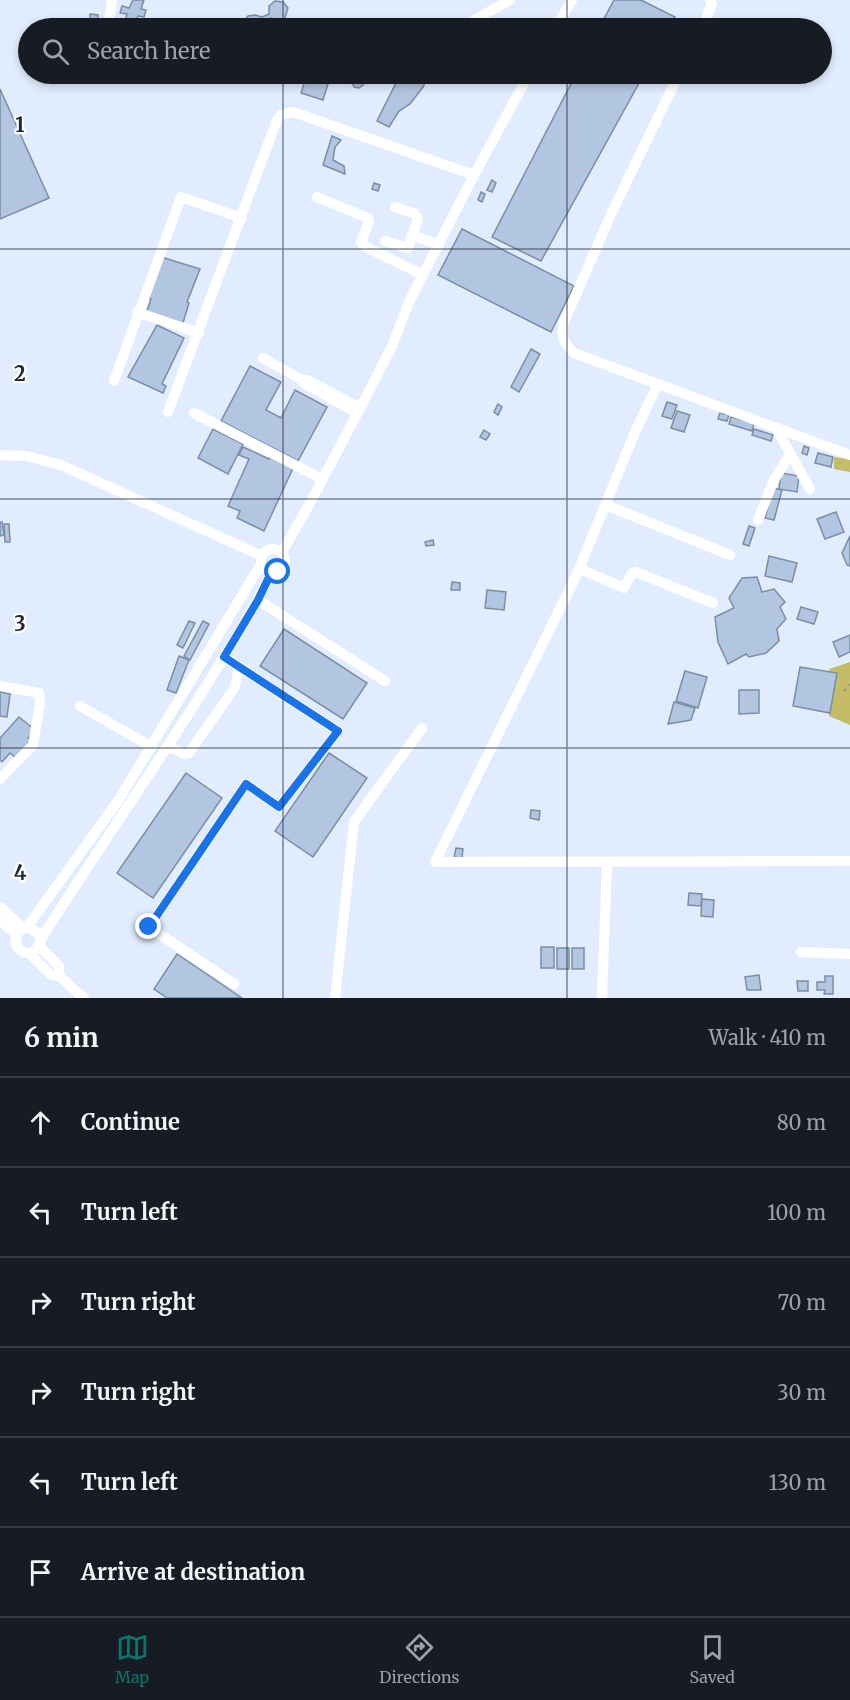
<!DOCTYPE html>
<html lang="en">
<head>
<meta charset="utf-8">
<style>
  :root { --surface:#171b24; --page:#20242c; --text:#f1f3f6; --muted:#9ea1a6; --line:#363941; --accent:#0f766e }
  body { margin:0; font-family:Merriweather,serif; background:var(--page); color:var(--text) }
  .stop { position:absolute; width:18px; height:18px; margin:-14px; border:4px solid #1a73e8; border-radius:50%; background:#fff }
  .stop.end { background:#1a73e8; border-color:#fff; box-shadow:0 2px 6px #0008 }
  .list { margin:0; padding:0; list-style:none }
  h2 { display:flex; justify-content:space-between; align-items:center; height:78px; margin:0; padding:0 24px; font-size:26px }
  h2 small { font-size:20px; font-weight:400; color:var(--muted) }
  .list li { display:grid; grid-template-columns:39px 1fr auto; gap:18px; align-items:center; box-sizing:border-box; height:90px; padding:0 24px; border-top:2px solid var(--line) }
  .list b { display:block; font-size:22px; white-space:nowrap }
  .list em { font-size:20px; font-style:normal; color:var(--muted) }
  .icon { flex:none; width:33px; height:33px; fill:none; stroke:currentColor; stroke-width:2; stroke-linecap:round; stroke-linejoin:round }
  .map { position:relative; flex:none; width:850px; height:998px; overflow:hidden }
  .search { position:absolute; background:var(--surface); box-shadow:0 3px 9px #0003; left:18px; right:18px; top:18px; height:66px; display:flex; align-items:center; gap:15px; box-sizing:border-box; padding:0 21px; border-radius:33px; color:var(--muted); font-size:22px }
  .sheet { height:618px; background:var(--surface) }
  nav { display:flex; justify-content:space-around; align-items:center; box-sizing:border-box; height:84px; border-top:2px solid var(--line); background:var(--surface); font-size:16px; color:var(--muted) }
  nav a { display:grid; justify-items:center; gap:3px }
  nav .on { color:var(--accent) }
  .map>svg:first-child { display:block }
  .green { fill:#c5bc68 }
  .building { fill:#b3c6e1; stroke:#7b8da6; stroke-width:1.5 }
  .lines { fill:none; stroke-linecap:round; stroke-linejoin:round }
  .path { stroke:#818b99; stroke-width:1.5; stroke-dasharray:3 4.5; stroke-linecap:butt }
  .minor { stroke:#fff; stroke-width:10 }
  .route { stroke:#1a73e8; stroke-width:8 }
  .grid { fill:none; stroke:#212933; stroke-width:1.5; stroke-opacity:0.55 }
  .grid-label { font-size:20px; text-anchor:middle; font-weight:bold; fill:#212933; stroke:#fff; stroke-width:4.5; stroke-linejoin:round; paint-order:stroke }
</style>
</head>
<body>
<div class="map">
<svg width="850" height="998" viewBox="0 0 850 998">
  <rect width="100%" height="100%" fill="#e1edfe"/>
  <g class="green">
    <polygon points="834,457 850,459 850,472 834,469"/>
    <polygon points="850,662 850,725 829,716 829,669"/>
  </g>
  <g class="building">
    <polygon points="133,0 144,0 141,9 146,10 144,17 138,16 134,27 138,28 115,28 116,25 124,27 127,14 120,13 122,6 129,8"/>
    <polygon points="614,0 641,0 675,17 668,28 599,28"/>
    <polygon points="275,1 283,2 288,8 284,21 287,28 285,28 280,21 271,18 263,23 261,28 245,28 244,22 248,16 255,15 262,17 269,14 269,6"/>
    <polygon points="90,14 98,15 97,23 90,23"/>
    <polygon points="307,74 331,74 323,100 301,93"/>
    <polygon points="348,74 367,74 361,75 364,80 363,85 359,88 354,87 352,83 353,77"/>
    <polygon points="406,74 429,74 423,87 410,104 399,111 389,127 377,121 397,81"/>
    <polygon points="576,74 644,74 541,261 492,237"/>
    <polygon points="0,89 49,198 0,219"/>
    <polygon points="332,136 341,140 335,147 333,160 344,166 345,174 323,165"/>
    <polygon points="492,180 496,183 492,192 487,190"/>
    <polygon points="374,183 380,185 378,191 372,189"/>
    <polygon points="481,192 485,194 482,202 478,200"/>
    <polygon points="462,229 574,286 551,332 438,275"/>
    <polygon points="161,257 200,269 187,302 189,303 183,323 147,311 151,299 147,298"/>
    <polygon points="157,325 184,338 162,384 166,386 163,393 128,377"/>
    <polygon points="531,349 540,354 519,392 511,387"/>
    <polygon points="250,366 281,382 266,410 281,418 295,390 327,407 298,461 221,421"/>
    <polygon points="667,402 677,405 672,419 662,416"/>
    <polygon points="498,404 502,407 498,415 494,412"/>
    <polygon points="677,411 690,415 684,432 671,428"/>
    <polygon points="720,413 729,415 727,421 718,419"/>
    <polygon points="731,417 754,423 752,431 729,424"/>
    <polygon points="213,429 243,444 228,474 198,458"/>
    <polygon points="754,429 773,435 771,441 752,435"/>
    <polygon points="484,430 490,434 486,440 480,437"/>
    <polygon points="804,446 809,448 807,455 802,453"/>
    <polygon points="243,447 269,459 271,455 294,466 264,531 237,518 240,511 228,506 249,459 239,455"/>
    <polygon points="818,453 833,457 831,467 815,463"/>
    <polygon points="781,473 799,476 797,492 779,489"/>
    <polygon points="773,488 782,490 774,520 765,518"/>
    <polygon points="836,512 844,532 825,539 817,519"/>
    <polygon points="0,522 2,522 4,535 0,536"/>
    <polygon points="4,524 9,524 10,542 5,542"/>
    <polygon points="749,526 755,528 749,546 743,544"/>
    <polygon points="850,536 850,566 847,565 842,553"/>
    <polygon points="433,540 434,545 426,546 425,542"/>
    <polygon points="769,556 797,563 792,582 765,576"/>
    <polygon points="757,577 762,592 774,589 785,602 780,607 786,619 777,629 779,641 766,653 749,657 746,654 728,664 718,642 715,617 734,608 729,598 742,578"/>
    <polygon points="452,582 460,583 460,590 451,590"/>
    <polygon points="487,590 506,592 504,610 485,608"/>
    <polygon points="801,607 818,612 814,624 797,619"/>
    <polygon points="189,621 195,623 183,648 177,645"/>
    <polygon points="203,621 209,624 190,660 184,656"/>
    <polygon points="284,629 367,683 343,719 260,666"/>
    <polygon points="850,635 850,652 839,657 833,642"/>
    <polygon points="179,656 189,660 176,693 167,690"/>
    <polygon points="800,667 837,673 830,713 793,706"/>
    <polygon points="685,671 707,677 698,708 676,701"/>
    <polygon points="739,690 759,690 759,713 739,714"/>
    <polygon points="0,692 10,694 7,717 0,716"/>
    <polygon points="674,702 695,708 691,720 668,724"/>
    <polygon points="19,717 35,730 28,738 31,741 16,758 10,753 2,762 0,760 0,738"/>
    <polygon points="329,753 367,778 313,857 275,831"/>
    <polygon points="186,773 222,798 153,898 117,873"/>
    <polygon points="531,810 540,811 539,820 530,818"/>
    <polygon points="456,848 463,849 462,858 454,857"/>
    <polygon points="689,893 702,894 701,906 688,905"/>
    <polygon points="702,899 714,900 713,917 701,916"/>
    <rect x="541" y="947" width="13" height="21"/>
    <rect x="557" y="948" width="12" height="21"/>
    <rect x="572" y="948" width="12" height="21"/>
    <polygon points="177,954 242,998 167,998 154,989"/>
    <polygon points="759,975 761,990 747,990 745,977"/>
    <polygon points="825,976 833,976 833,994 824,994 825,990 817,990 817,982 825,982"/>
    <polygon points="797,981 808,981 808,991 798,991"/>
  </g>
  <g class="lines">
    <polyline class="path" points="844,691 850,684"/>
    <g class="minor">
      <polyline points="108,28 112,0"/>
      <polyline points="460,28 510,0"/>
      <polyline points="555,28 572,0"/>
      <polyline points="702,28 712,4 710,0"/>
      <path d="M679 74 612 212 564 322C560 336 564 343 574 353L850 455"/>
      <polyline points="317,197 368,218 369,222 361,242 366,247 423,275"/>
      <polyline points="412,235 439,245"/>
      <polyline points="385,241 408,248 418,219 415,214 395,207"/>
      <polyline points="137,312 199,333"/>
      <polyline points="263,358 302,380"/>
      <polyline points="114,381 181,197 242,218"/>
      <polyline points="658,384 635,432 577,574 435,862 850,861"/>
      <polyline points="168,412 277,120 281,115 293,112 474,175"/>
      <polyline points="194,413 322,479"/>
      <polyline points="357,413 305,384 302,380 307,380 360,408"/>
      <polyline points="776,428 810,489"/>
      <polyline points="0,455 27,456 61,465 262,556"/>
      <polyline points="606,505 730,555"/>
      <polyline points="758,520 773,482 790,454"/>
      <circle cx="273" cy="561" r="12"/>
      <polyline points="282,552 309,505 367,395 392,346 410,300 474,175 529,74"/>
      <polyline points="580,569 624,588 632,573 636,572 713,603"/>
      <polyline points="258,600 385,681"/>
      <polyline points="224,657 338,731 279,807 246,784 149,927 234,984"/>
      <polyline points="0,686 39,693 40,703 33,745 0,779"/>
      <polyline points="80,706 152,747"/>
      <polyline points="169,746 184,754 189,753 235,687 239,667"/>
      <polyline points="0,907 23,928"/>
      <polyline points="0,920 16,934"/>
      <polyline points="27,927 118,801 261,564"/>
      <path d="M41 939 37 932 27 927 18 932 15 942C22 959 37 956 41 939 95 853 154 770 208 683 230 647 253 611 271 573"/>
      <polyline points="801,952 850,954"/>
      <polyline points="29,953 51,975 59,976 59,966 39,946"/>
      <polyline points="59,976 84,998"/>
      <polyline points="335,998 354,822 422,728"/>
      <polyline points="602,998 607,862"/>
    </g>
  </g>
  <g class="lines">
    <polyline class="route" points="149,927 246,784 279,807 338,731 224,657 258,600 271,573 278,572"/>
  </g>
  <path class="grid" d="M283 0V28M567 0V28M283 74V998M567 74V998M0 249H850M0 499H850M0 748H850"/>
  <g class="grid-label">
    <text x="20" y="132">1</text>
    <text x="20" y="381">2</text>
    <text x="20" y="631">3</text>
    <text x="20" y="880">4</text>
  </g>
</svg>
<div class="stop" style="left:278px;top:572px"></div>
<div class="stop end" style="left:149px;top:927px"></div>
<div class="search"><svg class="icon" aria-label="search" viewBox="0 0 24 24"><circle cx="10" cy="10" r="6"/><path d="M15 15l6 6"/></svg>Search here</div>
</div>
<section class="sheet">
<h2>6 min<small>Walk · 410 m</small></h2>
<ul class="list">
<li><svg class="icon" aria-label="ahead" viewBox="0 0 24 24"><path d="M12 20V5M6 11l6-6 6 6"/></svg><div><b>Continue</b></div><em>80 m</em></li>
<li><svg class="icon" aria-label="left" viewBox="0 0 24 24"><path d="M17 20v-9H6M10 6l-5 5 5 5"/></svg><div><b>Turn left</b></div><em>100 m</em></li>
<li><svg class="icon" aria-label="right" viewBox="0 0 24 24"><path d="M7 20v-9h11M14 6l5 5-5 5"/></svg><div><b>Turn right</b></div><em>70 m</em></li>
<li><svg class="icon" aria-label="right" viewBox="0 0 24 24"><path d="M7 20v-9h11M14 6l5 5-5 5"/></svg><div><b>Turn right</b></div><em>30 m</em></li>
<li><svg class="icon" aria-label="left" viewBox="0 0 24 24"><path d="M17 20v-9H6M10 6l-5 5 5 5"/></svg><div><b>Turn left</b></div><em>130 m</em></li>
<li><svg class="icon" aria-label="arrive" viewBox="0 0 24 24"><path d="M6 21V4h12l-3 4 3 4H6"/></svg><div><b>Arrive at destination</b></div></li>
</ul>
</section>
<nav>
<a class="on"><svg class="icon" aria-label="map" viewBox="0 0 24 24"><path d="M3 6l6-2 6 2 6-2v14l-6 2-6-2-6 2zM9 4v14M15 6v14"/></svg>Map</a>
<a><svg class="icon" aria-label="directions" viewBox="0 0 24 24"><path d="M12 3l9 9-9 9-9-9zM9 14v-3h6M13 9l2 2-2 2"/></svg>Directions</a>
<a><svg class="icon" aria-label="saved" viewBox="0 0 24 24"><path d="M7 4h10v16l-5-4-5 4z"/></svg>Saved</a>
</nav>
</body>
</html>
